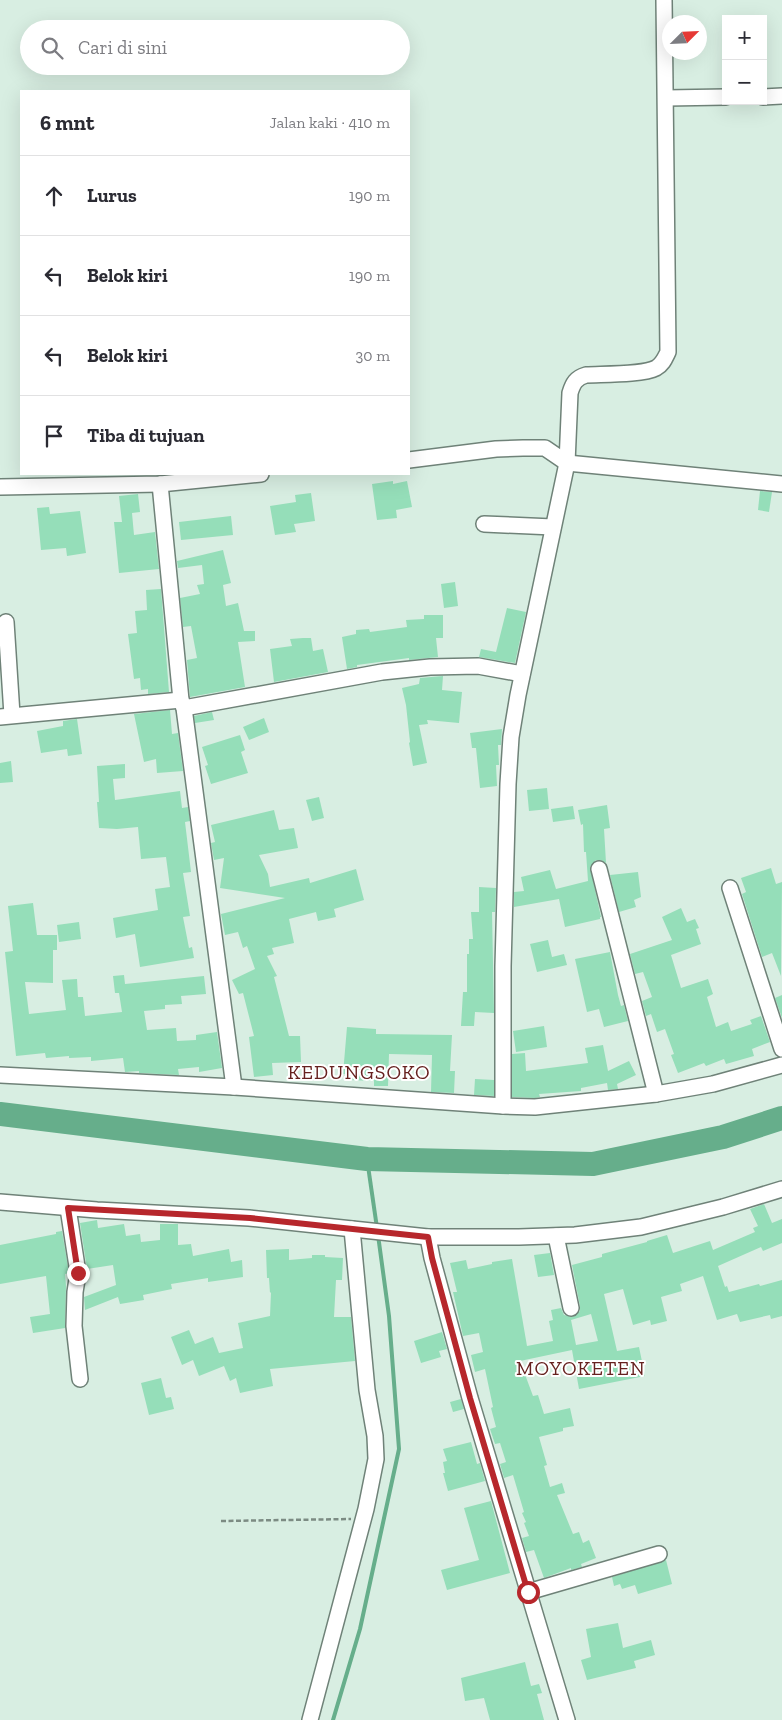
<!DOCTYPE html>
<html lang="id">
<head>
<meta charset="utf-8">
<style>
  :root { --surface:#fff; --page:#f2f2f3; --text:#2b2b33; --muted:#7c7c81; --line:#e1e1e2 }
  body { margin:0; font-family:"Zilla Slab",serif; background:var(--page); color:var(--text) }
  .controls { position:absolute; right:15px; top:15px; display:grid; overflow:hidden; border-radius:0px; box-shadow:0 5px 20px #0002 }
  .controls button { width:45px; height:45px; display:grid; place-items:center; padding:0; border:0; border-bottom:1px solid var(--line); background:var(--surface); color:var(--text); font:25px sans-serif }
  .compass { position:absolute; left:662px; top:15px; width:45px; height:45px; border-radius:50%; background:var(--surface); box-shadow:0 5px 20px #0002; rotate:66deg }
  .stop { position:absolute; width:15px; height:15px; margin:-11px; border:4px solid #b7272c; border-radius:50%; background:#fff }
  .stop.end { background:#b7272c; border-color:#fff; box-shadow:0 1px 5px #0008 }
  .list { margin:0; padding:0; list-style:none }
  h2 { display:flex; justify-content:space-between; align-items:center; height:65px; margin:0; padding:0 20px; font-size:21px }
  h2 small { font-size:16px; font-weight:400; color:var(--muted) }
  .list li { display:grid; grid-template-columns:32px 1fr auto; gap:15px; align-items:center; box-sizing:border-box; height:80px; padding:0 20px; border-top:1px solid var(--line) }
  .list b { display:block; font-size:19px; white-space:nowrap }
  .list em { font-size:16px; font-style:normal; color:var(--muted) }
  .icon { flex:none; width:28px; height:28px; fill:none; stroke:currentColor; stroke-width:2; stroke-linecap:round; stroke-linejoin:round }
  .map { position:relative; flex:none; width:782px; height:1720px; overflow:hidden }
  .search { position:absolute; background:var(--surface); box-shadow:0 5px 20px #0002; left:20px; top:20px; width:390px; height:55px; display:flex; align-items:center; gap:12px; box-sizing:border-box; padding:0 18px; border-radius:28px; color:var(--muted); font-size:19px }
  .panel { position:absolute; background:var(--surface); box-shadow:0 5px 20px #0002; left:20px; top:90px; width:390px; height:385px; border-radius:0px }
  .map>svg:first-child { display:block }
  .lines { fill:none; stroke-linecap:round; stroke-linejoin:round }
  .stream { stroke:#66ae8b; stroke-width:4 }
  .river { stroke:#66ae8b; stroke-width:24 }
  .building { fill:#95deb9; fill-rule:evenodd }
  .minor-casing { stroke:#6f8278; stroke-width:18 }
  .path { stroke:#7c8b83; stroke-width:2.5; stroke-dasharray:5 2.5; stroke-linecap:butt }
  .minor { stroke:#fff; stroke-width:15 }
  .route { stroke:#b7272c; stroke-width:6 }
  .labels { text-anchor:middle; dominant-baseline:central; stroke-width:4; stroke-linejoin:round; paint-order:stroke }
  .quarter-label { font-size:20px; letter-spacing:1px; fill:#66211f; stroke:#fff }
</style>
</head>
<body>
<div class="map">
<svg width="782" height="1720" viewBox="0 0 782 1720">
  <rect width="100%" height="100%" fill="#d8eee2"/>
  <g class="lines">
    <g class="stream">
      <polyline points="367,1159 377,1228"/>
      <polyline points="333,1720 360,1629 399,1449 389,1316 378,1235"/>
    </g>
    <polyline class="river" points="0,1114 367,1159 593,1164 723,1137 782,1118"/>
  </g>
  <g class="building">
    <polygon points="393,481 393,484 407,481 412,507 396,510 397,518 377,520 372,484"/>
    <polygon points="760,491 772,492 769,512 758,510"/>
    <polygon points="311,493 315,521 294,524 296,532 275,535 270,506 296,502 295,495"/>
    <polygon points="138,494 140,512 132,513 134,535 155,532 159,569 119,573 114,522 122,522 119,496"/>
    <polygon points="49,507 50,514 80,511 86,553 67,556 66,548 41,550 37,508"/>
    <polygon points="231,516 233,535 181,540 179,522"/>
    <polygon points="223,550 231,583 223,585 226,606 238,603 244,631 255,631 255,641 238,642 245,687 190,697 187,660 197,658 191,626 183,627 180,598 200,594 197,585 204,584 202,565 178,568 177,561"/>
    <polygon points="455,582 458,606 444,608 441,584"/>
    <polygon points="161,589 169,692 148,694 148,689 141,690 140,678 134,679 128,634 137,633 135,611 147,610 146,590"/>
    <polygon points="507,608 526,612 515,663 479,657 481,649 496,652"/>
    <polygon points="424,615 443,615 443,638 436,638 438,657 409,660 409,658 357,665 357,667 347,669 342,637 356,634 356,630 369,629 370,632 407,627 406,620 424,619"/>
    <polygon points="303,638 311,638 313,651 323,649 328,672 274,682 270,649 292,646 290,639"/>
    <polygon points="443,676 442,690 462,692 459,723 427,720 428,724 419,725 427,763 413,766 409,743 410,742 406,705 402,688 419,684 420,678"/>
    <polygon points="170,710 172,734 178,733 183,771 157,773 156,759 144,762 134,714"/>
    <polygon points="212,712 214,720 195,723 194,716"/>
    <polygon points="264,718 269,732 249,740 243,727"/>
    <polygon points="77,719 82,754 68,756 67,749 41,753 37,731 63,726 63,721"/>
    <polygon points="502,729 501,745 498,745 499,765 496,765 497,786 480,788 476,748 472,748 470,733"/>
    <polygon points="240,735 245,750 241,752 248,773 211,784 205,766 208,765 202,747"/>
    <polygon points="11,761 13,782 0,783 0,763"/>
    <polygon points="125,764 125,778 113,779 115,800 180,791 182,808 188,807 190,821 185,822 191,872 183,873 190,916 183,917 189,948 192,947 194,958 140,967 135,934 116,938 113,918 158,910 155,889 170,887 166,857 141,859 138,827 117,829 99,828 97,802 99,802 97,766"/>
    <polygon points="547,788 549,809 529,811 527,790"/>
    <polygon points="319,797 324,818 312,821 306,800"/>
    <polygon points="607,805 610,828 604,829 606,863 601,860 596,860 590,867 601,917 600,917 600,919 565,927 559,899 514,907 514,892 524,891 521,877 550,870 556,889 588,881 586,852 584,852 583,824 581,825 578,810"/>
    <polygon points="573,806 575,819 553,822 551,809"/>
    <polygon points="274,810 279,830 294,828 298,848 259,855 268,874 270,887 309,878 310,883 356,869 364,900 334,909 336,917 318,921 316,912 289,919 294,943 272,948 274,954 267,956 277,976 274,977 289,1036 300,1036 301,1062 272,1063 273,1075 254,1077 249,1037 254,1036 243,993 239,994 232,980 255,969 247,946 243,948 238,932 225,935 221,914 285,898 220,888 224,858 214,860 211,843 215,842 211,825"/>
    <polygon points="771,868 776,884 782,882 781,976 772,953 762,957 742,894 746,892 741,878"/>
    <polygon points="638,872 641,897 634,900 636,907 619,912 610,875"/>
    <polygon points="479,887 496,888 495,912 492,912 494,1013 475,1012 474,1026 461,1026 463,992 467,992 467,954 469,954 469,939 473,939 471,912 479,912"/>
    <polygon points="33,903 37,935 57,935 57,950 53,950 53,983 25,982 29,1014 66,1010 62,980 77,979 78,997 83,997 85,1016 122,1012 119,993 115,993 113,976 124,975 125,984 204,976 206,994 181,996 182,1004 165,1005 165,1009 144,1011 147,1030 176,1028 177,1041 196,1040 196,1035 217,1032 222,1068 199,1072 199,1067 178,1069 179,1075 139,1073 139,1071 125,1072 123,1058 91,1061 91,1057 69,1058 69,1056 46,1058 45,1053 16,1056 5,952 13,951 8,906"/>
    <polygon points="681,908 687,922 695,919 699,928 696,929 701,944 671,955 681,988 708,979 713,994 707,997 716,1027 728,1022 731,1031 752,1024 750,1020 761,1016 770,1042 752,1049 754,1056 726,1064 724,1059 706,1066 704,1063 678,1073 671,1055 674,1054 665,1029 657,1032 651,1014 646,1016 642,1001 652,997 643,972 635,974 630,954 672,940 662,917"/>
    <polygon points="79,922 81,939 59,942 57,925"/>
    <polygon points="548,940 552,957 564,954 567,965 537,972 530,944"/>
    <polygon points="610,952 618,995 621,1006 624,1005 628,1021 604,1027 599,1009 587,1012 575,959"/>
    <polygon points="782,995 782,1018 775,998"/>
    <polygon points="544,1026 547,1047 516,1052 513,1031"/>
    <polygon points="347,1027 376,1029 376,1034 452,1035 450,1071 455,1071 454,1093 431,1092 432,1055 389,1054 388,1086 374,1086 374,1081 350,1080 351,1075 343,1074"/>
    <polygon points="603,1045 608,1071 629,1061 636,1075 617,1084 618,1089 608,1090 607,1083 581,1088 581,1091 539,1094 540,1097 535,1098 512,1097 512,1054 525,1053 526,1071 588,1063 585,1048"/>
    <polygon points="475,1079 494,1080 494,1096 474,1095"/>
    <path d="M764 1204 772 1223 782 1219V1243L763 1251 761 1247 718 1266 725 1287 727 1286 729 1292 759 1284 760 1286 782 1280V1316L771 1319 770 1315 740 1322 737 1314 717 1320 703 1276 680 1284 682 1291 661 1297 667 1321 651 1325 650 1320 633 1325 623 1289 604 1294 617 1351 639 1347 645 1376 579 1389 572 1350 520 1361 533 1396 538 1395 544 1414 570 1408 574 1426 563 1428V1431L539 1437 547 1465 544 1466 550 1487 562 1483 565 1493 557 1495 573 1534 579 1532 583 1543 589 1540 596 1558 581 1564 582 1567 571 1570V1568L544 1578 534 1550 526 1552 522 1538 529 1536 524 1523 526 1522 522 1513 524 1512 513 1475 504 1478 500 1464 506 1462 500 1443 495 1444 490 1429 496 1427 491 1408 493 1407 485 1369 475 1372 471 1355 483 1352 479 1333 463 1336 453 1292H457L450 1263 466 1260 468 1269 492 1264V1262L512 1259 527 1346 553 1341 549 1321 553 1320 551 1310 561 1308 564 1315 572 1317 580 1311V1306L572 1265 602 1257V1254L647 1242V1241L667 1235 673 1253 710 1241 713 1250 755 1232 753 1228 758 1226 750 1209ZM591 1314 598 1341 576 1345 571 1320Z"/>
    <polygon points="97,1220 98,1228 124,1224 126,1236 140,1234 141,1242 160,1240 160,1224 178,1224 178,1245 191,1244 193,1256 229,1249 231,1262 242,1260 243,1277 208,1282 208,1278 171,1284 172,1289 143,1295 144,1300 120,1304 118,1297 85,1310 84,1297 116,1285 113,1265 87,1269 80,1223"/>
    <polygon points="62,1231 69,1273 65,1274 66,1286 65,1328 33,1333 30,1317 50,1314 46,1276 0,1284 0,1245 56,1234 56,1232"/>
    <polygon points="289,1249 289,1260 312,1258 312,1255 325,1255 325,1257 343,1258 342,1280 336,1280 334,1317 351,1317 355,1361 270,1369 273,1386 240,1393 236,1378 230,1381 224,1366 199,1376 193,1360 182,1365 171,1337 189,1330 195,1344 213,1337 219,1353 243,1348 238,1323 270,1316 271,1292 270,1293 269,1278 267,1278 266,1250"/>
    <polygon points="550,1253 554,1275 538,1277 534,1255"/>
    <polygon points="442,1332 447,1349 439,1351 441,1357 421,1363 414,1341"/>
    <polygon points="161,1378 166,1398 171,1397 174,1409 149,1415 141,1383"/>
    <polygon points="461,1399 464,1409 453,1412 450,1402"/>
    <polygon points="471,1442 477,1464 480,1463 485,1481 448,1491 443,1473 445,1473 443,1462 447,1461 443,1449"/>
    <polygon points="491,1501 510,1573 447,1590 441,1570 479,1560 464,1508"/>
    <polygon points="666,1560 672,1584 638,1594 635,1585 622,1589 620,1584 614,1586 612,1577"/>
    <polygon points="618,1623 623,1648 651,1640 655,1655 634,1661 636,1668 587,1680 581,1660 591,1657 586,1629"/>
    <polygon points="525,1662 531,1686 539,1684 542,1693 537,1694 544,1720 490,1720 484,1698 465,1701 461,1678"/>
  </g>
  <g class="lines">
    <g class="minor-casing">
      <g id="minor">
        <polyline points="763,97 782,96"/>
        <polyline points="666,98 726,97"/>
        <polyline points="409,460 496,449 523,448 545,448 567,463 782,484"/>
        <polyline points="160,484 181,700 184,708 234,1087"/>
        <polyline points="0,487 160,484 261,474"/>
        <polyline points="484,524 553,527"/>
        <polyline points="6,622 12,715"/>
        <polyline points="184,708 382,672 430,667 478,666 522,674"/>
        <polyline points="0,717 181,700"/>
        <polyline points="599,869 656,1094"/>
        <polyline points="730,888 782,1049"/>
        <polyline points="0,1075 234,1087 503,1106 535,1107 656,1094 713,1084 782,1065"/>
        <path d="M503 1106V966L508 784 511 737 518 695 567 463 570 393C573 383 576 378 586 375 602 374 643 375 656 368 663 364 665 358 668 352L664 0"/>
        <polyline points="0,1202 97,1210 249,1218 428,1237 519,1237 575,1235 641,1227 723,1207 782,1189"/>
        <polyline points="68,1208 78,1273 75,1292 74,1326 80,1379"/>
        <polyline points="556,1236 571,1308"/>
        <polyline points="428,1237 432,1258 470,1398 567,1720"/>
        <polyline points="528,1592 659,1554"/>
        <polyline points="310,1720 366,1509 376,1459 375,1436 367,1390 352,1229"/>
      </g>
    </g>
    <polyline class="path" points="221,1521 351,1519"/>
    <use href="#minor" class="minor"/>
  </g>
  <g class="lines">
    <polyline class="route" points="78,1273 68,1208 250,1218 428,1237 432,1258 470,1398 528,1592"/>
  </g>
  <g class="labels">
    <g class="quarter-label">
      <text x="359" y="1072">KEDUNGSOKO</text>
      <text x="581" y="1368">MOYOKETEN</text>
    </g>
  </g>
</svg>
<div class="controls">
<button>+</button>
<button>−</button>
</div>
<svg class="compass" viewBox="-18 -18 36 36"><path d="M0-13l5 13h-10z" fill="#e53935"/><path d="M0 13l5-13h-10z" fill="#7c7c81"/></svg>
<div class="stop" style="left:528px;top:1592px"></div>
<div class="stop end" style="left:78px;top:1273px"></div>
<div class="search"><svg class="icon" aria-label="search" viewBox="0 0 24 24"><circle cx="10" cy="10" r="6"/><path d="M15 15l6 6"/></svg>Cari di sini</div>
<section class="panel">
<h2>6 mnt<small>Jalan kaki · 410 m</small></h2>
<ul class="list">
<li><svg class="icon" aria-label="ahead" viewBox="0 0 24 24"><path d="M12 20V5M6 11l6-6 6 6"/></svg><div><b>Lurus</b></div><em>190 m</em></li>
<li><svg class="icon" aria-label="left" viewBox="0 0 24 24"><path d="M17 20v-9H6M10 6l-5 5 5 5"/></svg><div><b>Belok kiri</b></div><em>190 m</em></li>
<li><svg class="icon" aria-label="left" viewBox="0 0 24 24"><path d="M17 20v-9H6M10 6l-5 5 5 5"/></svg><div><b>Belok kiri</b></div><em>30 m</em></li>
<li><svg class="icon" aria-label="arrive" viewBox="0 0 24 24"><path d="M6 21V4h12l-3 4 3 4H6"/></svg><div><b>Tiba di tujuan</b></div></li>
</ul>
</section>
</div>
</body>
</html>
